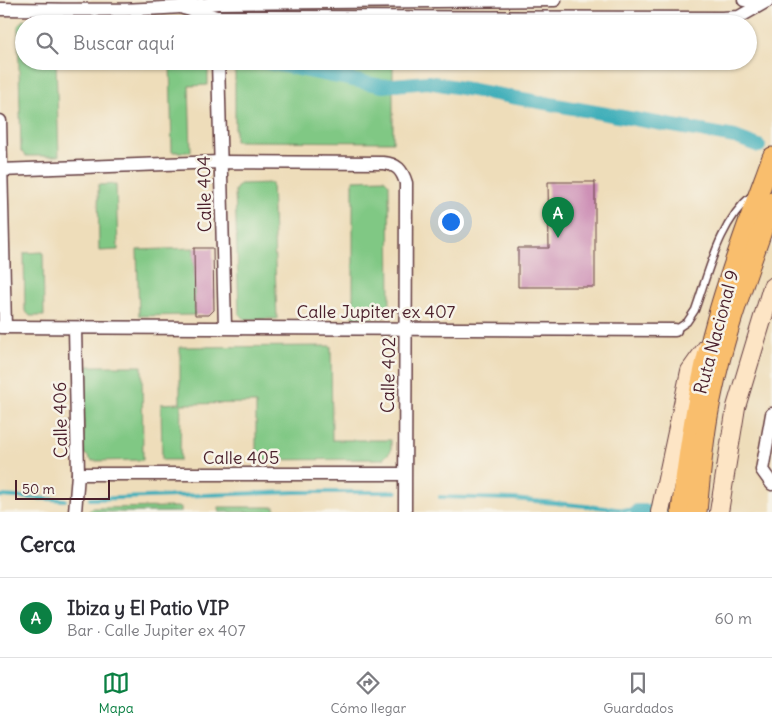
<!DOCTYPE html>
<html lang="es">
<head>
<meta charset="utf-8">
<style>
  :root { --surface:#fff; --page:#f2f2f3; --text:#2b2b33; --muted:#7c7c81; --line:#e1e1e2; --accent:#0b8043 }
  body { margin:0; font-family:Delius,sans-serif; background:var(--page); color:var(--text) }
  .scale { position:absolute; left:15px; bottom:12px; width:95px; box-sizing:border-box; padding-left:5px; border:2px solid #4a1f2b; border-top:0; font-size:14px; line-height:18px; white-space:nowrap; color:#4a1f2b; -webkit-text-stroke:4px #f7f3e8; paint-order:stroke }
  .you { position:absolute; left:450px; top:221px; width:18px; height:18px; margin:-12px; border:4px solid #fff; border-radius:50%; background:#1a73e8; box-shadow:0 0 0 8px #1a73e833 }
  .badge { display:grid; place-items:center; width:32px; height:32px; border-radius:50%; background:var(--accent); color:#fff; font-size:16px; font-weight:700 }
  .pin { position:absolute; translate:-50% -41px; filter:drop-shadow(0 1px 2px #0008) }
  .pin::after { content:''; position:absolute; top:26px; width:18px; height:15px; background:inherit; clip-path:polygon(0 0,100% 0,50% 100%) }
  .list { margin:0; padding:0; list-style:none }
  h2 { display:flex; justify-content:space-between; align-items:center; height:65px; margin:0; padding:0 20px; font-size:21px }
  h2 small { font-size:16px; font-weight:400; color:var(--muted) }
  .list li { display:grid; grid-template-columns:32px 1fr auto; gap:15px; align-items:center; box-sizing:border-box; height:80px; padding:0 20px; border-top:1px solid var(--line) }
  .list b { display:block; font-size:19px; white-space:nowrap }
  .list p { margin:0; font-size:16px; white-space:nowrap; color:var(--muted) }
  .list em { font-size:16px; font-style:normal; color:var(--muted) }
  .icon { flex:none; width:28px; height:28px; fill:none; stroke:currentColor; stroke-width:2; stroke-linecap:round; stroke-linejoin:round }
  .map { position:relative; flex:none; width:772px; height:512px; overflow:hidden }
  .search { position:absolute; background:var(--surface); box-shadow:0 1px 4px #0004; left:15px; right:15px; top:15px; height:55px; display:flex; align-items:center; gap:12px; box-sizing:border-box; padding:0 18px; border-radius:28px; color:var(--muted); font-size:19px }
  .sheet { height:145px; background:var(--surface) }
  nav { display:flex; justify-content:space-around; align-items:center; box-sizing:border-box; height:70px; border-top:1px solid var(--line); background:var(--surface); font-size:14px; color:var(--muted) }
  nav a { display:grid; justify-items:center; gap:2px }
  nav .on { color:var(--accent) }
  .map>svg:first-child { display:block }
  .green { fill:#80c884; stroke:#657458 }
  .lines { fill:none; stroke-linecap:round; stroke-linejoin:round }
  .stream { stroke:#40afba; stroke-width:4 }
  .canal { stroke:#40afba; stroke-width:14 }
  .building { fill:#cd90b6 }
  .lane-casing { stroke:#633c40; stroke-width:9 }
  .street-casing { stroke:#633c40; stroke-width:15 }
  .secondary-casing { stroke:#633c40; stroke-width:20 }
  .primary-casing { stroke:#633c40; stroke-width:21 }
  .lane { stroke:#fff; stroke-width:6 }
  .street { stroke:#fff; stroke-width:12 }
  .secondary { stroke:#fde5c5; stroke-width:18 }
  .primary { stroke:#f9be6d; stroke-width:19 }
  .labels { text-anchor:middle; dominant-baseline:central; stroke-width:5; stroke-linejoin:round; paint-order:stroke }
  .street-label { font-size:18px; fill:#4a1f2b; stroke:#f7f3e8 }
</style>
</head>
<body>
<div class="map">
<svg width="772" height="512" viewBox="0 0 772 512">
  <rect width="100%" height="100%" fill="#f7f3e8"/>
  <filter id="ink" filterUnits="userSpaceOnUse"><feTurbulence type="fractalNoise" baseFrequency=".02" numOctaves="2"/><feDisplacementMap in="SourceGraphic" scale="10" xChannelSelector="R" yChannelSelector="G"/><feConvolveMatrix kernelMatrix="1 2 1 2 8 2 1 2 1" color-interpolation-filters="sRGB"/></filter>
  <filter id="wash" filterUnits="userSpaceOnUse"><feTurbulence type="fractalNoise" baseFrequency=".0096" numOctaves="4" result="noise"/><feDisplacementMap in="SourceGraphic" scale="20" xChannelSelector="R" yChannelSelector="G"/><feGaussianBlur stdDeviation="1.12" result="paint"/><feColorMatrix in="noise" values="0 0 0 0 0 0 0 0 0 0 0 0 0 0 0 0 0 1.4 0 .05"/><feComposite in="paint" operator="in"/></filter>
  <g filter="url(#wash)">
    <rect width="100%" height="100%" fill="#eeddba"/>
    <g class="green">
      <polygon points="23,20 55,20 55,24 24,24 24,61 56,61 59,156 26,156 21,151 18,26"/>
      <polygon points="170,61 208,61 208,85 189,86 191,152 172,152"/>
      <polygon points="235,61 393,61 393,142 235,141"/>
      <polygon points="384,179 389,184 390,312 385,317 353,318 353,180"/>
      <polygon points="272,183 277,319 245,319 239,314 235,190 240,184"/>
      <polygon points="116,184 118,250 99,251 98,185"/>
      <polygon points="194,248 195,315 139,316 137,250"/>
      <polygon points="43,252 44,316 30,316 25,311 24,253"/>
      <polygon points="331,346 332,440 391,440 391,451 383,459 256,460 256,403 181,404 180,460 162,460 161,404 180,403 180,347"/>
      <polygon points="83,366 142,366 143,460 92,461 84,453"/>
      <polygon points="181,507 181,512 88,512 92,508"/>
      <rect x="219" y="507" width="56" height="5"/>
    </g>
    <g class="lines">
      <g class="stream">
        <polyline points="0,496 65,500"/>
        <polyline points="440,497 514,499 637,511"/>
        <polyline points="90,499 295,492 396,492"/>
      </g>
      <g class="canal">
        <polyline points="258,61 382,86 428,82 735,137 759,146"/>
        <polyline points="637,511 689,512"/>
      </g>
    </g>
    <g id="blocks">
      <g class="building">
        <polygon points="548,182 595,182 595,287 518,287 518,248 549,248"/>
        <polygon points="194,248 213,248 214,310 209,315 195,315"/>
      </g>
    </g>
  </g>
  <g filter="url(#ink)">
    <use href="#blocks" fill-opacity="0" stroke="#633c40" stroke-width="1"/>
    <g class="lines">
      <g class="lane-casing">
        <path id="lane" d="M675 330 687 322 695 310C709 271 719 223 752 195"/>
      </g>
      <g class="street-casing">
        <g id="street">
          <polyline points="744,0 767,1"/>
          <polyline points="183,8 217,17 722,18 739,17 767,1"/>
          <path d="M0 9C72 9 145 13 217 3L555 0"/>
          <polyline points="218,61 225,327"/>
          <polyline points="0,121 5,327"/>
          <path d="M0 170 220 162 383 163C397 164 402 170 406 183L405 512"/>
          <polyline points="0,327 675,330"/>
          <polyline points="772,414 762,470 772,484"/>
          <polyline points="78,474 404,474"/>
          <polyline points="75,512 78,474 75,328"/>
        </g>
      </g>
      <g class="secondary-casing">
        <g id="secondary">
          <polyline points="660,512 690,371 710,343"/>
          <polyline points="719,512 736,407 772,287"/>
        </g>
      </g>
      <g class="primary-casing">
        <g id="primary">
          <path d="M681 512C689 445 699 379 718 314 733 261 753 209 772 157"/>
          <path d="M697 512C701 472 704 431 713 391 726 327 751 265 772 202"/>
        </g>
      </g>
      <use href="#lane" class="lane"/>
      <use href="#street" class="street"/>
      <use href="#secondary" class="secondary"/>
      <use href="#primary" class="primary"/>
    </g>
  </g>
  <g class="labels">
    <g class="street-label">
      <text transform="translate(204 194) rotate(-91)">Calle 404</text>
      <text x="376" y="311">Calle Jupiter ex 407</text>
      <text transform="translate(716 332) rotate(-75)">Ruta Nacional 9</text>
      <text transform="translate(388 375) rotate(-89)">Calle 402</text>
      <text transform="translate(60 420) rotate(-91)">Calle 406</text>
      <text x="241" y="457">Calle 405</text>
    </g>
  </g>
</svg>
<div class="scale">50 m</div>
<div class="you"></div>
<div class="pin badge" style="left:558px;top:238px">A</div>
<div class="search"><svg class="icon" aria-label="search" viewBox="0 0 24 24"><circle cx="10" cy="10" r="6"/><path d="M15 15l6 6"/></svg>Buscar aquí</div>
</div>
<section class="sheet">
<h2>Cerca<small></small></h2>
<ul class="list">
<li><span class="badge">A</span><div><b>Ibiza y El Patio VIP</b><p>Bar · Calle Jupiter ex 407</p></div><em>60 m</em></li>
</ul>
</section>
<nav>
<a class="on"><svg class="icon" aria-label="map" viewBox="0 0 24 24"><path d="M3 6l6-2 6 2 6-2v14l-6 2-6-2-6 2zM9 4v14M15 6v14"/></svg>Mapa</a>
<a><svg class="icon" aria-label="directions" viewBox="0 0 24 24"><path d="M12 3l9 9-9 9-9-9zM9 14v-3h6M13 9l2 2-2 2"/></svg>Cómo llegar</a>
<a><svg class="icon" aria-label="saved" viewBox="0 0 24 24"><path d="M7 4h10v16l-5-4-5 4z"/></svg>Guardados</a>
</nav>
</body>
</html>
